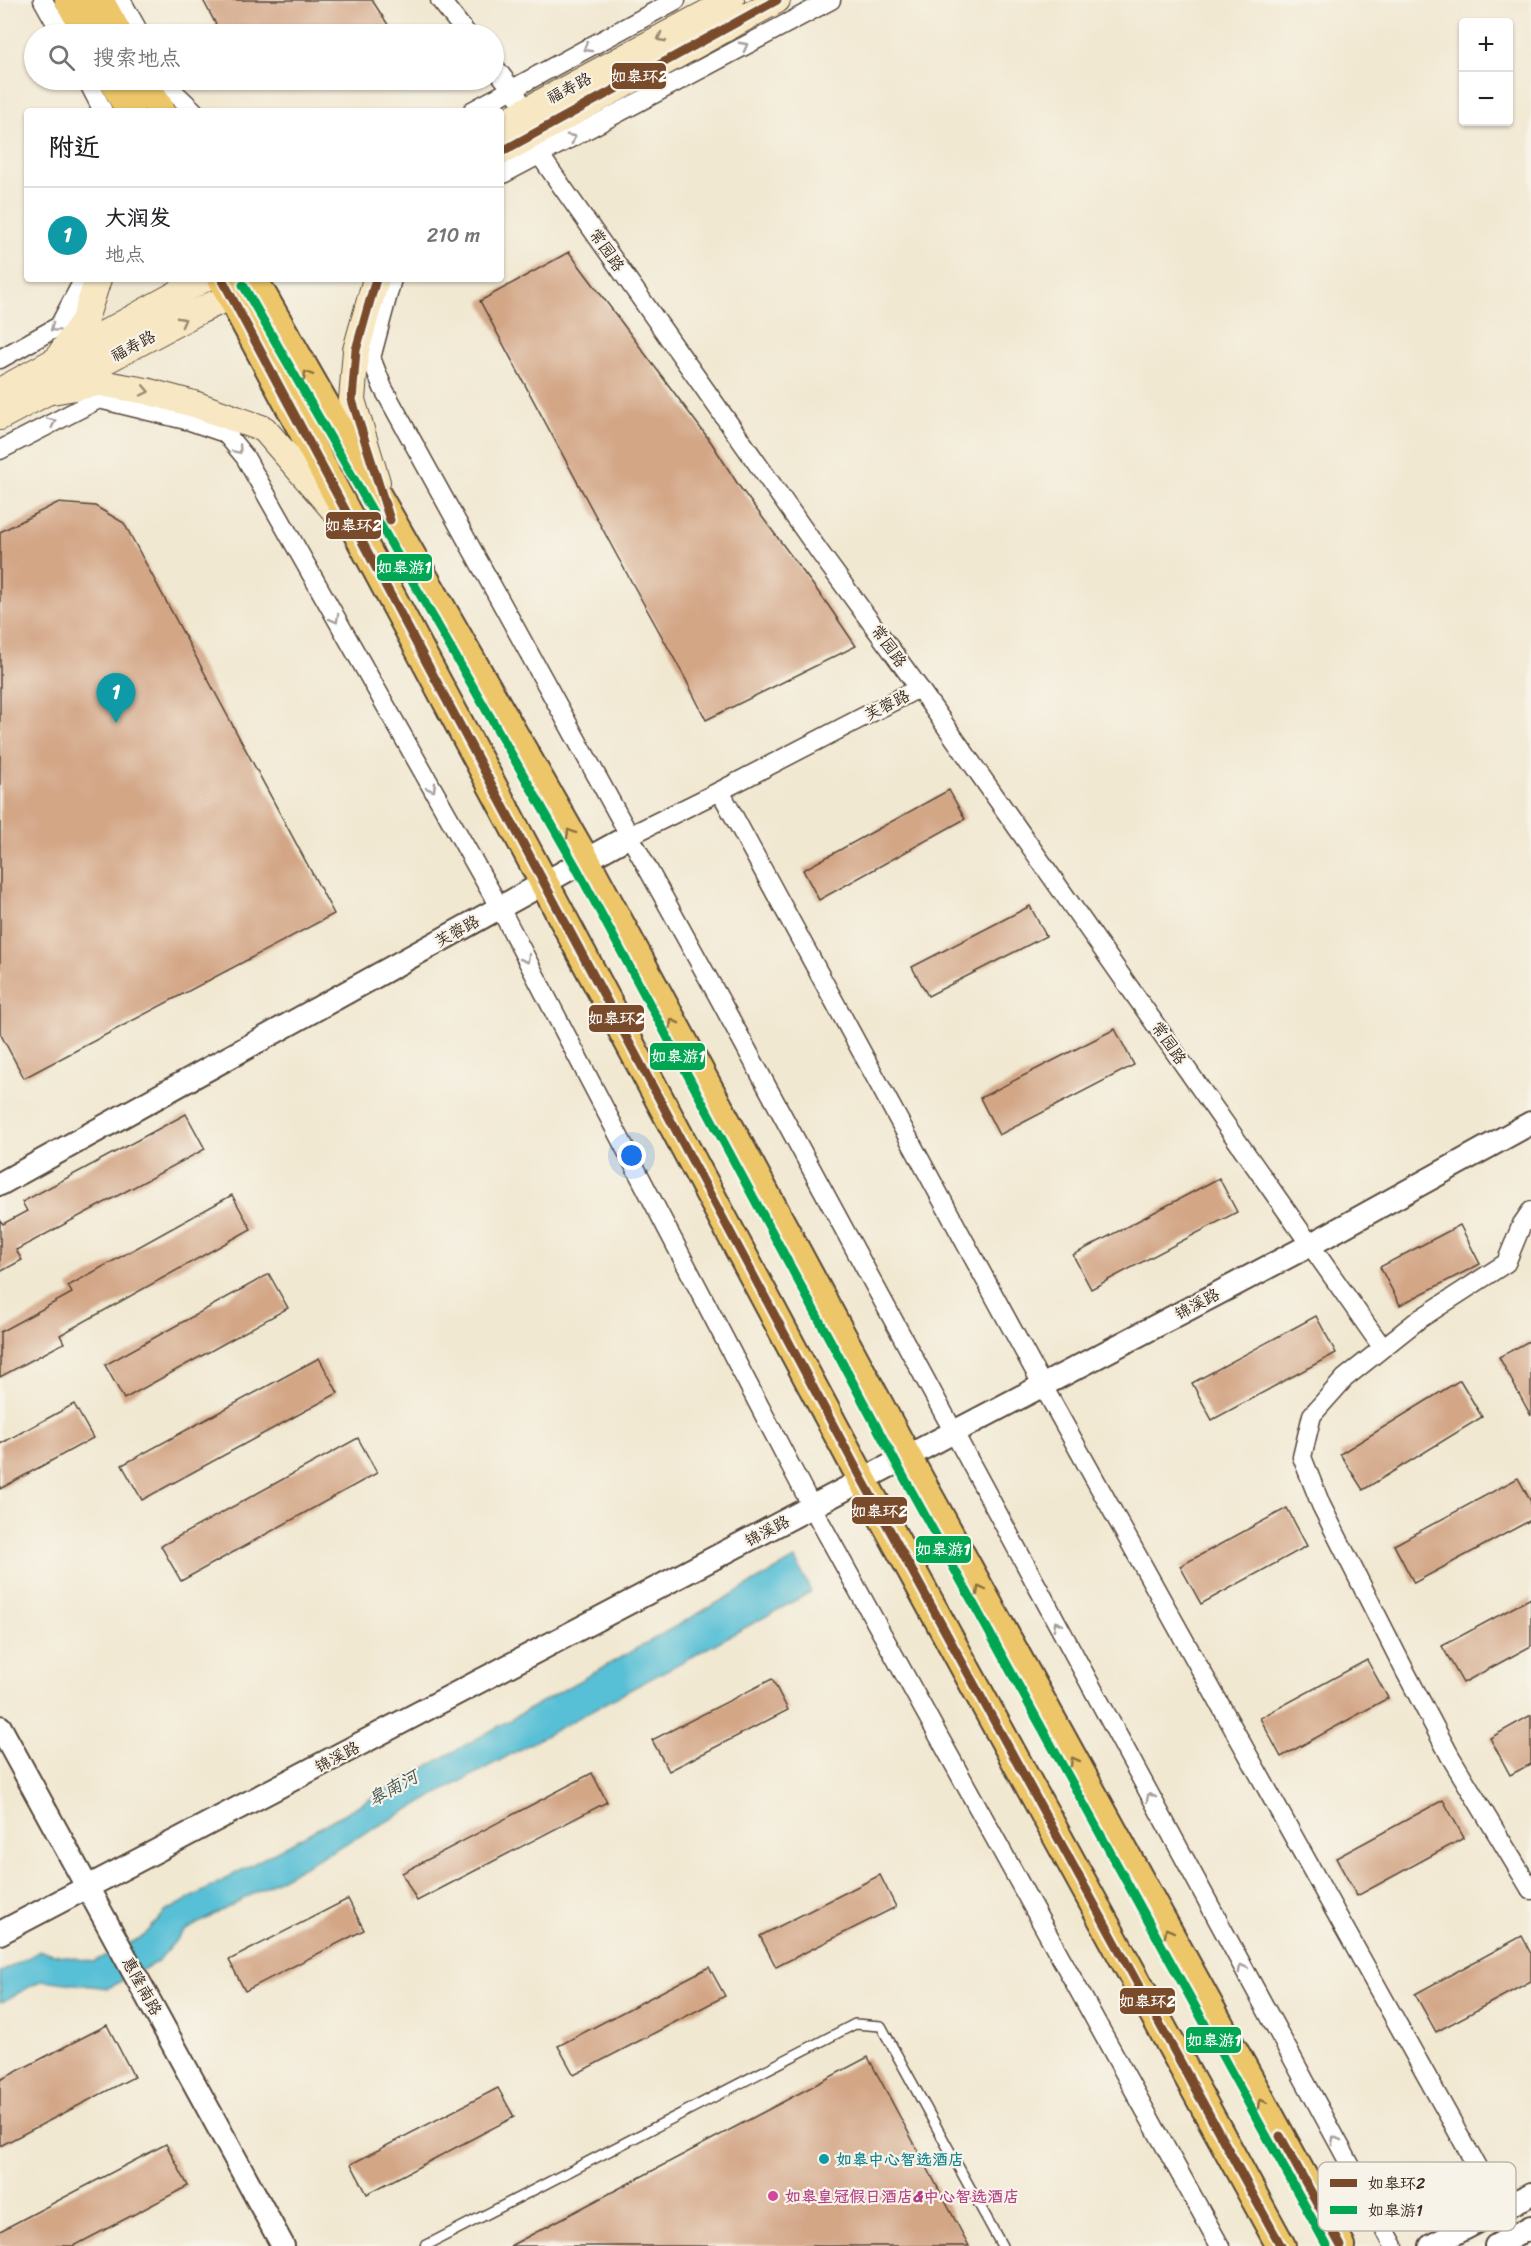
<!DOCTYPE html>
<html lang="zh">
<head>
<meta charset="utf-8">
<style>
  :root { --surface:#fff; --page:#f2f2f2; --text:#202124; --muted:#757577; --line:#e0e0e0; --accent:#db2777 }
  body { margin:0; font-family:Sriracha,"LXGW WenKai TC",sans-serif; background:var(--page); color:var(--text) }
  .controls { position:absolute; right:18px; top:18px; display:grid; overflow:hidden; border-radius:6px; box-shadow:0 2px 4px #0004 }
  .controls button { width:54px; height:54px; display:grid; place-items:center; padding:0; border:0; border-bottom:2px solid var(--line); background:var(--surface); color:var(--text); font:30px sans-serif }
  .you { position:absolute; left:632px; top:1156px; width:21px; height:21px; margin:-15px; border:4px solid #fff; border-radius:50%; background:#1a73e8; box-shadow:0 0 0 9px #1a73e833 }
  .badge { display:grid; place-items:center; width:39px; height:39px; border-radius:50%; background:var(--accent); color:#fff; font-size:20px; font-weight:700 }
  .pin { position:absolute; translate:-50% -50px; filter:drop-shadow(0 2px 3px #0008) }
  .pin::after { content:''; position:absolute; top:32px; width:21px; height:18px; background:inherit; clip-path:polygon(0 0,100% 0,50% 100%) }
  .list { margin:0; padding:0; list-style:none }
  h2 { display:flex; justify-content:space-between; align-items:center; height:78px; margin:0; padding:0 24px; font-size:26px }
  h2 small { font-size:20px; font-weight:400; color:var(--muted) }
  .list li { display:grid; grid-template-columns:39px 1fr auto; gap:18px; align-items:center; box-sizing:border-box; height:96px; padding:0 24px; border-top:2px solid var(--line) }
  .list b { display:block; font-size:22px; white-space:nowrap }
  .list p { margin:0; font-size:20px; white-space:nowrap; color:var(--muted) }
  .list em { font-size:20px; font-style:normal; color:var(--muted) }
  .icon { flex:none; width:33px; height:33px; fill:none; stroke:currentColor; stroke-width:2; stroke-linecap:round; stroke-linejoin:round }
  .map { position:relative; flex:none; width:1531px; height:2246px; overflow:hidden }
  .search { position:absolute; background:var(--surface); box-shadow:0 2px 4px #0004; left:24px; top:24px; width:480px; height:66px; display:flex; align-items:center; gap:15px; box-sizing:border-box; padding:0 21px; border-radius:33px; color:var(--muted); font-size:22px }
  .panel { position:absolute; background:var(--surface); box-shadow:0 2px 4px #0004; left:24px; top:108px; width:480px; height:174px; border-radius:6px }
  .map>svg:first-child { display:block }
  .water { fill:#59c0d6; stroke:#4a757a; stroke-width:1.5 }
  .building { fill:#d3a686 }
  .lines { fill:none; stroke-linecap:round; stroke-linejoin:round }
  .service-casing { stroke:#564639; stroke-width:12 }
  .minor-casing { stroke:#564639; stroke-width:21 }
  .tertiary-casing { stroke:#564639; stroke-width:26 }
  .secondary-casing { stroke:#564639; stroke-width:28 }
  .primary-casing { stroke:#564639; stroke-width:32 }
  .service { stroke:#fff; stroke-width:9 }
  .minor { stroke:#fff; stroke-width:18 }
  .tertiary { stroke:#fff; stroke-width:22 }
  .secondary { stroke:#f7e8c3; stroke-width:26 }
  .primary { stroke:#ecc669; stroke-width:28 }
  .bus-1-casing { stroke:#f7f3e8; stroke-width:14 }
  .bus-2-casing { stroke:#f7f3e8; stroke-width:14 }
  .bus-1 { stroke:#7a4b2a; stroke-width:9 }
  .bus-2 { stroke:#00a651; stroke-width:9 }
  .oneway { stroke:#998970 }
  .oneway2 { stroke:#a79f9a }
  .oneway3 { stroke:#8b7040 }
  .culture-dot { fill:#0f9aa8; stroke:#f7f3e8; stroke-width:2 }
  .hotel-dot { fill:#d1479c; stroke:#f7f3e8; stroke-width:2 }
  .labels { text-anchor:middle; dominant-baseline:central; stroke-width:4.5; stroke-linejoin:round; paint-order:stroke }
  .street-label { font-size:16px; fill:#3b2a1e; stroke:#f7f3e8 }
  .culture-label { font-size:16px; font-weight:bold; fill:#0d838f; stroke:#f7f3e8; text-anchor:start }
  .hotel-label { font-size:16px; font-weight:bold; fill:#b23c85; stroke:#f7f3e8; text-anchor:start }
  .water-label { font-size:18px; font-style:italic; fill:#445755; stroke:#f7f3e8 }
  .key { fill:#f7f3e8; stroke:#bfb7ab; stroke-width:1.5 }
  .key-label { font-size:16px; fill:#3b2a1e }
  .line-badge { stroke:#f7f3e8; stroke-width:2 }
  .badge-label { font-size:16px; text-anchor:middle; font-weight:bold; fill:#fff }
</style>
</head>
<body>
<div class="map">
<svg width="1531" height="2246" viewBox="0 0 1531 2246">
  <rect width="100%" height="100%" fill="#f7f3e8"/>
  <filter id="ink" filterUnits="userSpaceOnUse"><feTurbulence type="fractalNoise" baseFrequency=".0167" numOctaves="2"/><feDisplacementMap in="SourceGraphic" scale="12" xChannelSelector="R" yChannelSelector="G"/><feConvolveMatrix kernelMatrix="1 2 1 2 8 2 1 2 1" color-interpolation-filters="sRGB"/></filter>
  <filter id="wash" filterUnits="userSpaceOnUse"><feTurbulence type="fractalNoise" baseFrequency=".008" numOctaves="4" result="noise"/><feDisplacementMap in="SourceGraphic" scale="24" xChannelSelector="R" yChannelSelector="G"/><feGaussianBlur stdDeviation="1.35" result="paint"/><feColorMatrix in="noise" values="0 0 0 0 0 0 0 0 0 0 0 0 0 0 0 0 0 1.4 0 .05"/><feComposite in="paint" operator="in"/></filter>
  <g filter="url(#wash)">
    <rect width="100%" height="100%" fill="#f1e8d1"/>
    <polygon class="water" points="795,1559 811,1592 184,1931 157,1962 108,1988 42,1980 0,2003 0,1973 40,1951 93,1962 144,1936 165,1912 306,1835"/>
    <g id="blocks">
      <g class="building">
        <polygon points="203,0 372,0 394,34 221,34"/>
        <polygon points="569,252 711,442 739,486 828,605 856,646 706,720 685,678 616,554 480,301"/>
        <polygon points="57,503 95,506 124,523 334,914 24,1078 0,1033 0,532"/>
        <polygon points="949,790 965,819 819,900 803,870"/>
        <polygon points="1030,906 1046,936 928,996 912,967"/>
        <polygon points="1115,1029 1134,1065 999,1135 980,1098"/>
        <polygon points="186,1114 205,1149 16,1250 22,1260 0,1272 0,1220 3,1224 27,1211 22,1202"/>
        <polygon points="1219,1178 1237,1212 1091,1289 1073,1255"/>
        <polygon points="232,1195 251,1229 60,1335 64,1343 0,1377 0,1332 72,1293 68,1286"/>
        <polygon points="1460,1225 1480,1264 1400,1305 1380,1267"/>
        <polygon points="269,1274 288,1308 124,1399 105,1365"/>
        <polygon points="1316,1316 1336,1353 1212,1420 1192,1383"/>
        <polygon points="1531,1340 1531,1416 1499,1357"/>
        <polygon points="319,1358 338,1393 142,1500 122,1465"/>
        <polygon points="1460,1380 1482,1417 1363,1490 1340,1454"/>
        <polygon points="74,1404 93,1438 0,1489 0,1444"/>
        <polygon points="358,1438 377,1473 181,1581 161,1546"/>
        <polygon points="1518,1478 1531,1502 1531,1520 1414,1583 1394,1545"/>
        <polygon points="1287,1508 1307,1546 1201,1604 1180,1566"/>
        <polygon points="1531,1598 1531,1646 1463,1683 1442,1646"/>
        <polygon points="1367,1660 1388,1698 1281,1757 1260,1718"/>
        <polygon points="772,1679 788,1710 669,1771 652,1740"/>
        <polygon points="1531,1715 1531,1764 1510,1775 1490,1738"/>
        <polygon points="592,1773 607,1802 417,1901 402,1873"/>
        <polygon points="1443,1800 1464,1838 1357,1896 1336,1858"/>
        <polygon points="880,1875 896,1907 776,1967 760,1936"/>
        <polygon points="348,1899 364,1930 245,1991 229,1960"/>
        <polygon points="1522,1936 1531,1953 1531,1981 1436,2032 1415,1994"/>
        <polygon points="709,1967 725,1996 574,2075 558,2046"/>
        <polygon points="107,2025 134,2077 0,2146 0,2080"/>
        <polygon points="868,2057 969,2246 510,2246"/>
        <polygon points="498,2088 514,2117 367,2194 351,2164"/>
        <polygon points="166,2144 188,2186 74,2246 0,2246 0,2231"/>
      </g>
    </g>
  </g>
  <g filter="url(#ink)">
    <use href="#blocks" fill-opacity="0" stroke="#564639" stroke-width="1.5"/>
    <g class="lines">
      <g class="service-casing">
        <polyline id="service" points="425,2246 855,2024 881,2026 1002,2246"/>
      </g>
      <g class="minor-casing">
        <g id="minor">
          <polyline points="43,0 62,34"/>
          <polyline points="121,0 140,34"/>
          <polyline points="440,0 467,34"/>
          <polyline points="494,66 518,97"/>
          <polyline points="87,80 103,111"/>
          <polyline points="166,80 172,90 194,111"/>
          <polyline points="472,111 676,0"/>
          <polyline points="527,137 821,554 919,688 1382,1347"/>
          <polyline points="501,175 831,0"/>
          <polyline points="392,279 371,358 383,388 719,998 1394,2246"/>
          <polyline points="0,359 59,326 84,279"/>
          <polyline points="0,450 99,399 190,421 225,433 245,457 500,908 812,1507 1220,2246"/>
          <polyline points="720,791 1043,1386 1501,2210"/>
          <polyline points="631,835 720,791 919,688"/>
          <polyline points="1531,1211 1522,1224 1506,1263 1418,1320 1345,1378 1312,1415 1302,1457 1321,1505 1405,1671 1450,1756 1531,1890"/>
        </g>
      </g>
      <g class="tertiary-casing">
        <g id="tertiary">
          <polyline points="0,1184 631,835"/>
          <polyline points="0,1727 283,2246"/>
          <polyline points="0,1933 1310,1245 1531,1123"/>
          <polyline points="1431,2246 1531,2194"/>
          <polyline points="1496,2246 1531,2227"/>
        </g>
      </g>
      <g class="secondary-casing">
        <g id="secondary">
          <polyline points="501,124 731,0"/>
          <polyline points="501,152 777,0"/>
          <polyline points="376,279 356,350 352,400 377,482"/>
          <polyline points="61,353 85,319 98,279"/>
          <polyline points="0,391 204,279"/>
          <polyline points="46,392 100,383 146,391 194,404 264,429 346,524"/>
          <polyline points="0,417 199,311 250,287"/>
        </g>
      </g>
      <g class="primary-casing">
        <g id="primary">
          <polyline points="69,0 88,34"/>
          <polyline points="99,0 118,34"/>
          <polyline points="113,80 130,111"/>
          <polyline points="143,80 161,111"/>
          <polyline points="222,279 863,1481 1281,2246"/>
          <polyline points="253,279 586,861 907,1457 1341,2246"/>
        </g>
      </g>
      <use href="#service" class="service"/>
      <use href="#minor" class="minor"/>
      <use href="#tertiary" class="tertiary"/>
      <use href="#secondary" class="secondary"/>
      <use href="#primary" class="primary"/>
      <g class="bus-1-casing">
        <g id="bus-1">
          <polyline points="501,152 777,0"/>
          <polyline points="222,279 863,1481 1281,2246"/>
          <polyline points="376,279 356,350 352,400 390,520"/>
          <polyline points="1280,2136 1341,2246"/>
        </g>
      </g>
      <g class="bus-2-casing">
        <polyline id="bus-2" points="243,285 576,867 896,1463 1327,2246"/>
      </g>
      <use href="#bus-1" class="bus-1"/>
      <use href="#bus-2" class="bus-2"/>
    </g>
    <defs><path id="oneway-chevron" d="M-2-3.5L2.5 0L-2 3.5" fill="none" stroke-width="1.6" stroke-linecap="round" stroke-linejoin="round" transform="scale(1.5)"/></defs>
    <g class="oneway">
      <use href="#oneway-chevron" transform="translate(661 38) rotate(152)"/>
      <use href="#oneway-chevron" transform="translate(182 321) rotate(-28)"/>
      <use href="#oneway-chevron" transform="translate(145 391) rotate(12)"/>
    </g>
    <g class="oneway2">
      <use href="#oneway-chevron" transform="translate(744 46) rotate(-28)"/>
      <use href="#oneway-chevron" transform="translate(587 48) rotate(151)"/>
      <use href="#oneway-chevron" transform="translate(572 138) rotate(-28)"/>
      <use href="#oneway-chevron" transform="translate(54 328) rotate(143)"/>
      <use href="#oneway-chevron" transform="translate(52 422) rotate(-26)"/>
      <use href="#oneway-chevron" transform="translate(238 450) rotate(50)"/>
      <use href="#oneway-chevron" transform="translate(335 619) rotate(61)"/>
      <use href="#oneway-chevron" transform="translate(432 788) rotate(60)"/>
      <use href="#oneway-chevron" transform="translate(526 959) rotate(62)"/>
      <use href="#oneway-chevron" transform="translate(1057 1625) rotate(-118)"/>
      <use href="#oneway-chevron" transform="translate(1150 1797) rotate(-118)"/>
      <use href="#oneway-chevron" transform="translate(1242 1968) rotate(-118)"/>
      <use href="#oneway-chevron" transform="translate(1335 2140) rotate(-118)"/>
    </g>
    <g class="oneway3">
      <use href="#oneway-chevron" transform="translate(307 375) rotate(-120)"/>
      <use href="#oneway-chevron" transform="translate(570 833) rotate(-120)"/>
      <use href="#oneway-chevron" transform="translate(673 1023) rotate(-118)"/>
      <use href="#oneway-chevron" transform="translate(980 1590) rotate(-119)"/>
      <use href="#oneway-chevron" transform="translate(1074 1761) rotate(-119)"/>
      <use href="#oneway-chevron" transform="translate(1168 1932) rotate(-119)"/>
      <use href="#oneway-chevron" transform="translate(1262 2103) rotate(-119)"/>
    </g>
  </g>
  <circle class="culture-dot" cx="824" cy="2159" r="6"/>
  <circle class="hotel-dot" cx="773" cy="2196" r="6"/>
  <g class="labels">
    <g class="street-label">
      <text transform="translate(569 88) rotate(-28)">福寿路</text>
      <text transform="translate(607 250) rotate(55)">常园路</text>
      <text transform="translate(133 346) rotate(-28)">福寿路</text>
      <text transform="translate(889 646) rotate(54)">常园路</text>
      <text transform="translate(887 705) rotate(-27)">芙蓉路</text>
      <text transform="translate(457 931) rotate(-29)">芙蓉路</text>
      <text transform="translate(1169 1043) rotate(55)">常园路</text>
      <text transform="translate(1197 1304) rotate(-28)">锦溪路</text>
      <text transform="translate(767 1531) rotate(-28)">锦溪路</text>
      <text transform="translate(337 1757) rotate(-28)">锦溪路</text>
      <text transform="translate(142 1986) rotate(61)">惠隆南路</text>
    </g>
    <g class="culture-label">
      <text x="836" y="2159">如皋中心智选酒店</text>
    </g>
    <g class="hotel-label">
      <text x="785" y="2196">如皋皇冠假日酒店&amp;中心智选酒店</text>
    </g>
    <g class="water-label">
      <text transform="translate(393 1788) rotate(-29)">皋南河</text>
    </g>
  </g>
  <rect x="1318" y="2162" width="198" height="69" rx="9" class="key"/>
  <rect x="1330" y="2179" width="27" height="8" fill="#7a4b2a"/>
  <rect x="1330" y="2206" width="27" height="8" fill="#00a651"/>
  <g class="key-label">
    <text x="1368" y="2189">如皋环2</text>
    <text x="1368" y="2216">如皋游1</text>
  </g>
  <g class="line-badge">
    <rect x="611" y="62" width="56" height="28" rx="6" fill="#7a4b2a"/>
    <rect x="325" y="511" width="57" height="29" rx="6" fill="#7a4b2a"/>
    <rect x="376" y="553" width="57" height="29" rx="6" fill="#00a651"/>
    <rect x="588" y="1004" width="57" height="29" rx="6" fill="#7a4b2a"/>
    <rect x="649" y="1042" width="57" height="29" rx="6" fill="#00a651"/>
    <rect x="851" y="1496" width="57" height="29" rx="6" fill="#7a4b2a"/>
    <rect x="915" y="1535" width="57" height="29" rx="6" fill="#00a651"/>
    <rect x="1119" y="1987" width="57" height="28" rx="6" fill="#7a4b2a"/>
    <rect x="1185" y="2026" width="57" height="28" rx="6" fill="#00a651"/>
  </g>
  <g class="badge-label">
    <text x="639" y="82">如皋环2</text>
    <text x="353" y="531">如皋环2</text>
    <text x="404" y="573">如皋游1</text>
    <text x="616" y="1024">如皋环2</text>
    <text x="678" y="1062">如皋游1</text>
    <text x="879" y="1517">如皋环2</text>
    <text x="943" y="1555">如皋游1</text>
    <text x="1147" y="2007">如皋环2</text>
    <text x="1214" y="2046">如皋游1</text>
  </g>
</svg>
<div class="controls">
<button>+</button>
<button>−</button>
</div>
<div class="you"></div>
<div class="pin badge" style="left:116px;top:723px;background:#0f9aa8">1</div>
<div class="search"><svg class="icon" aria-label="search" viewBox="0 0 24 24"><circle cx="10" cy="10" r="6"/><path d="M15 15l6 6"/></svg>搜索地点</div>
<section class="panel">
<h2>附近<small></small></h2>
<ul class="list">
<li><span class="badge" style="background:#0f9aa8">1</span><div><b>大润发</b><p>地点</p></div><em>210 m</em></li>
</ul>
</section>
</div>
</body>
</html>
